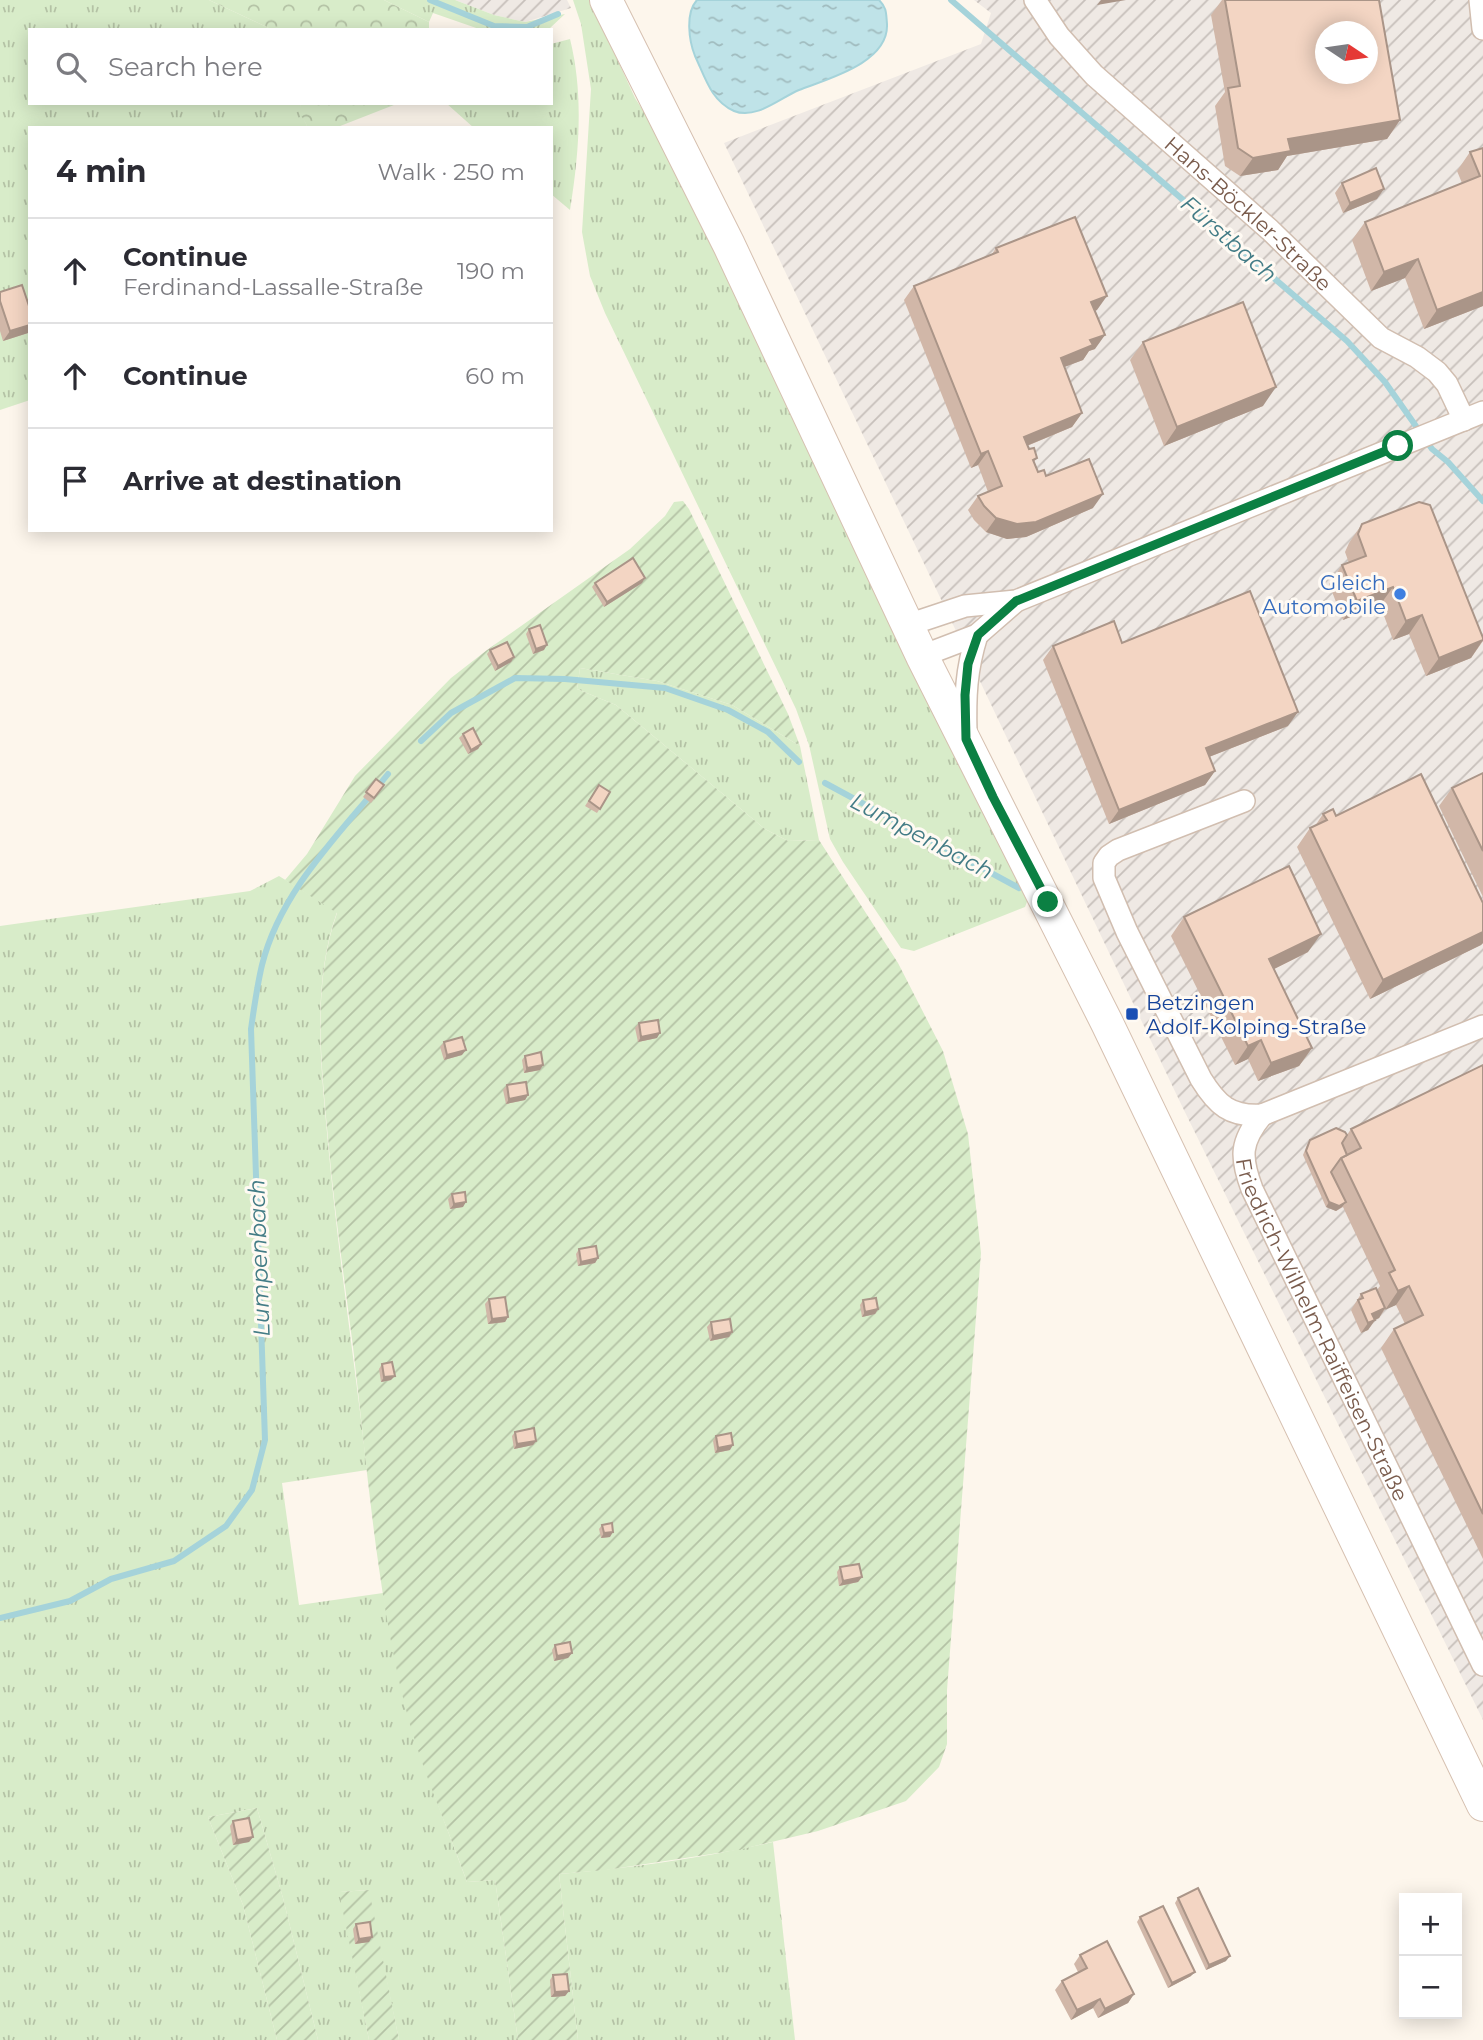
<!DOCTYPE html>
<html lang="en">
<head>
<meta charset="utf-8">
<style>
  :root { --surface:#fff; --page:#f2f2f3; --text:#2b2b33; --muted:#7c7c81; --line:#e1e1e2 }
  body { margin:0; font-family:Montserrat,sans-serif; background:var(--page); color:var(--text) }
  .controls { position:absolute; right:21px; bottom:21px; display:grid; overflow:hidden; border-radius:0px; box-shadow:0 4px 18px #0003 }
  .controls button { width:63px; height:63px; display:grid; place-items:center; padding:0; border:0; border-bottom:2px solid var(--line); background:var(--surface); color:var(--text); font:35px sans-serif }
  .compass { position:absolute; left:1315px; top:21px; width:63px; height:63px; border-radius:50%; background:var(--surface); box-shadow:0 4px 18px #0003; rotate:103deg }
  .stop { position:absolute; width:21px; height:21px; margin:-16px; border:5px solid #0b8043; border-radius:50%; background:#fff }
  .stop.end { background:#0b8043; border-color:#fff; box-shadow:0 2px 7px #0008 }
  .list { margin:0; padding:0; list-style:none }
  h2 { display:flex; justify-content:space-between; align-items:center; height:91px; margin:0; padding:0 28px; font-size:30px }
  h2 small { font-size:23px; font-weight:400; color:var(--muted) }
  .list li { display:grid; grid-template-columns:46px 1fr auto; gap:21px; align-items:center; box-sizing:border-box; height:105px; padding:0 28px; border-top:2px solid var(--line) }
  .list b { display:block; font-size:26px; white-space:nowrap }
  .list p { margin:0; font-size:23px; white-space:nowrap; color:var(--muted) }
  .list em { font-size:23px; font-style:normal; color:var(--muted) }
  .icon { flex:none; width:38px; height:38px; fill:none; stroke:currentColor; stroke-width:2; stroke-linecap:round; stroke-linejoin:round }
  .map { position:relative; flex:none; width:1483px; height:2040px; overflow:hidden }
  .search { position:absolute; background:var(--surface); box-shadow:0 4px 18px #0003; left:28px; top:28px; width:525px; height:77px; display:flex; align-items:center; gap:18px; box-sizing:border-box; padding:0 24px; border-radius:0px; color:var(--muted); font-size:26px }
  .panel { position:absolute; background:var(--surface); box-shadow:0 4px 18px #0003; left:28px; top:126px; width:525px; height:406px; border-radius:0px }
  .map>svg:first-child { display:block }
  .industrial { fill:url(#industrial-furrows); fill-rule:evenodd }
  .grass { fill:url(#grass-tufts) }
  .forest { fill:url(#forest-crowns) }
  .garden { fill:url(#garden-furrows) }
  .water { fill:url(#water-ripples); stroke:#a5d3da; stroke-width:2 }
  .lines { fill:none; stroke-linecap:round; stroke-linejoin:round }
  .stream { stroke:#a5d3da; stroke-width:6 }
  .minor-casing { stroke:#d1beb0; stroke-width:24 }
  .secondary-casing { stroke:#d6c0b0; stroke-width:34 }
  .minor { stroke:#fff; stroke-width:21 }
  .secondary { stroke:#fff; stroke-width:32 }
  .wall { fill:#d1b7a8 }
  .shaded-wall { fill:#aa9588 }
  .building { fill:#f3d5c3; stroke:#aa9588; stroke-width:2; fill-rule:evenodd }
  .route { stroke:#0b8043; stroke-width:9 }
  .shop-dot { fill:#3f7fe0; stroke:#fffaf3; stroke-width:2.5 }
  .transit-dot { fill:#1a4fb4; stroke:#fffaf3; stroke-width:2.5 }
  .labels { text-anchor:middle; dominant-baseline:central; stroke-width:6; stroke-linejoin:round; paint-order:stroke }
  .street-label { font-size:21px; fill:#7a5c4d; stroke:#fffaf3 }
  .shop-label { font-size:21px; fill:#366cbe; stroke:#fffaf3; text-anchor:end }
  .transit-label { font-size:21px; fill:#164399; stroke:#fffaf3; text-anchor:start }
  .water-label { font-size:23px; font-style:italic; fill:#437c86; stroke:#fffaf3 }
</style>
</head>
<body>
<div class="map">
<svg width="1483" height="2040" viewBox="0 0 1483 2040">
  <defs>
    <pattern id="industrial-furrows" width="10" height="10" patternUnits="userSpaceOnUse" patternTransform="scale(1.75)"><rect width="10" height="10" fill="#efe9e4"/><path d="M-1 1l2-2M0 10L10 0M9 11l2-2" fill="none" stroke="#c7c0bb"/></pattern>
    <pattern id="grass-tufts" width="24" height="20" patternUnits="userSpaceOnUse" patternTransform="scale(1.75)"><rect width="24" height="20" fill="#d8ecc9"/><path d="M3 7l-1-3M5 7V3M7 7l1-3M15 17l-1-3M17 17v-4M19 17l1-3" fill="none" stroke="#b4c2a5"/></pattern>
    <pattern id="forest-crowns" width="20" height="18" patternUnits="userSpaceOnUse" patternTransform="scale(1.75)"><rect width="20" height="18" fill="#d8ecc9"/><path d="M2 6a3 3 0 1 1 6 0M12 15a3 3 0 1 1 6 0" fill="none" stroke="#b4c2a5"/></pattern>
    <pattern id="garden-furrows" width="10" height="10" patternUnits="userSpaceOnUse" patternTransform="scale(1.75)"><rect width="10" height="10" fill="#d8ecc9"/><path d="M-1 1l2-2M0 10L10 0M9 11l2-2" fill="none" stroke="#b4c2a5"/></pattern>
    <pattern id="water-ripples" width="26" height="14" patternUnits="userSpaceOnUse" patternTransform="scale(1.75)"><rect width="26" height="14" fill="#bfe3e8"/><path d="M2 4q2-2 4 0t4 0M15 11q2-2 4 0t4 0" fill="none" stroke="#a0bbbe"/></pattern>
  </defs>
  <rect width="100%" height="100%" fill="#fdf6ec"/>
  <g class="industrial">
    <polygon points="455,0 567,0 571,8 525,22 494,15"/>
    <path d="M974 0H1483V1720L1181 1104 724 143 981 44 991 13ZM1326 32H1368V74H1326Z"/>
  </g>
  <g class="grass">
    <polygon points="0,0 209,0 273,30 30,30 30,103 301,103 300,111 308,128 30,128 30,400 0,410"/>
    <polygon points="384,0 455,0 494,15 525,22 565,14 550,28 482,30 433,13 429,22"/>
    <polygon points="573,0 590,0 635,98 660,137 902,648 1028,899 1025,907 914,951 901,948 843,862 830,839 809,745 796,709 605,313 590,276 582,232 591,89 581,24"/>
    <path d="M570 39C584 95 579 154 570 210L551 194V128H474L446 103H551V44Z"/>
    <polygon points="580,668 657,681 732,705 800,746 819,840 788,841 765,829 616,705 577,689"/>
    <path d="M279 876 337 912C310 989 322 1075 329 1154 339 1260 355 1365 367 1470L282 1483 299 1605 383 1593 405 1704 434 1794 467 1882 495 1880 518 2040H399L368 1890 340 1892 369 2040H318L283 1898 257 1808 208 1817 243 1905 277 2040H0V926L250 891Z"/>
    <path d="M773 1842 795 2040H578L559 1874C630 1868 703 1858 773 1842Z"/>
  </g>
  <g class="forest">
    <polygon points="209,0 384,0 429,22 429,30 273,30"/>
    <polygon points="301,103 399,103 335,128 308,128 299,111"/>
  </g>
  <g class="garden">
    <path d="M683 501 689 509 788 714 800 746 732 705 657 681 580 668 577 689 616 705 765 829 788 841 819 840 898 963 943 1051 968 1134 981 1253 947 1690V1744L939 1767 906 1801 818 1831 738 1850 606 1870 559 1874 578 2040H518L495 1880 467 1882C446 1823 419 1764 404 1702 376 1586 367 1466 353 1347 344 1277 334 1208 328 1138 321 1063 312 984 337 913L285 880 307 854 355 776 451 678 487 650 630 549 665 516 674 502Z"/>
    <polygon points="257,1808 283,1898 318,2040 277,2040 243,1905 208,1817"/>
    <polygon points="369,1890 399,2040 369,2040 339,1892"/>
  </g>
  <path class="water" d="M697 0H879C887 8 886 13 887 24 889 63 827 79 799 90 780 98 756 120 734 111 711 101 705 77 695 56 689 41 685 13 697 0Z"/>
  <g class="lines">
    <g class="stream">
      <polyline points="430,0 494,26 527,27 558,14"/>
      <polyline points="951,0 1347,341 1385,382 1432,449 1448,462 1483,501"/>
      <polyline points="421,741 451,713 515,678 565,679 665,688 728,710 768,732 799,762"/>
      <polyline points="825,783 1019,888"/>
      <path d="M0 1618 70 1601 111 1579 174 1561 226 1526 252 1490 265 1440 251 1029C254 1008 257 986 262 965 281 889 341 833 388 774"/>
    </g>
    <g class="minor-casing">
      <g id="minor">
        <path id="s1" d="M1035 0 1059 36 1094 75 1270 230 1381 338 1417 357 1437 372 1447 384 1464 420"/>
        <polyline points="1480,0 1483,29"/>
        <polyline points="908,625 965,606 1016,601 1483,412"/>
        <polyline points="922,656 977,635 1016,601"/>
        <path d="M966 733C965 697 966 670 977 635"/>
        <path id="s2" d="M1244 801 1118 850 1109 856 1104 863V878L1127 932 1201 1079C1217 1105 1230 1117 1262 1115 1240 1142 1240 1157 1252 1189L1483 1665"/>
        <polyline points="1262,1115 1483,1026"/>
      </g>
    </g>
    <g class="secondary-casing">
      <polyline id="secondary" points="606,0 729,245 922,656 1107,1023 1483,1805"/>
    </g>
    <use href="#minor" class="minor"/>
    <use href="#secondary" class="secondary"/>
  </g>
  <g class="wall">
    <polygon points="1222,0 1379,0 1400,120 1387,139 1287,156 1278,170 1240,176 1225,166 1215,106 1225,92 1211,15"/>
    <polygon points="1483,148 1483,306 1424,329 1405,278 1371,291 1352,240 1365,222 1462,183 1457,171 1470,152"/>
    <polygon points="1342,183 1377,199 1343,213 1335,193"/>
    <polygon points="996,248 1097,310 1095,311 1095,349 1089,351 1083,360 1064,367 1082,413 1072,427 1027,446 1029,449 1037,458 1034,462 1038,472 1093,508 1026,537 1007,539 986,532 974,520 968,510 978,496 988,492 978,465 971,468 904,300 914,286 992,254"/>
    <polygon points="0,292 30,309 30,330 28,333 3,341 0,331"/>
    <polygon points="1143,342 1263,406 1164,446 1130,360"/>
    <polygon points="1362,524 1483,638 1483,641 1471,658 1426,676 1409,634 1393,640 1380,605 1343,620 1329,584 1342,565 1349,563 1345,552 1349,543"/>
    <polygon points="595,583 642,583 604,607 592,587"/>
    <polygon points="529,629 544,650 533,654 526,634"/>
    <polygon points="1122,643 1288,726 1209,757 1215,771 1205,785 1109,824 1043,660 1053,646"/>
    <polygon points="490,650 514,657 511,662 495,671 487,654"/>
    <polygon points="463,734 481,744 478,749 468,754 459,738"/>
    <polygon points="1483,773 1483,897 1439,806 1452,788"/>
    <polygon points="376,779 384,785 371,803 363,797"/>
    <polygon points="599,785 610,792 597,813 585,806"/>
    <polygon points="1323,814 1336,816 1483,903 1483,943 1481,945 1370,999 1297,847 1310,828 1315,826"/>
    <polygon points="1184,917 1308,952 1274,969 1312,1048 1299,1066 1258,1081 1248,1059 1235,1065 1171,936"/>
    <polygon points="639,1023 657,1038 638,1042 635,1028"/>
    <polygon points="444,1042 462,1055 444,1060 440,1047"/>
    <polygon points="525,1056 543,1065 540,1070 524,1073 522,1060"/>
    <polygon points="1483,1065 1483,1559 1381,1348 1394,1329 1405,1324 1396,1305 1385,1309 1379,1318 1375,1320 1368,1330 1361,1333 1351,1310 1361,1294 1377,1290 1380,1286 1343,1207 1336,1211 1326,1207 1303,1155 1307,1145 1310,1140 1347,1135 1351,1129"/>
    <polygon points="507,1085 528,1095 525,1100 506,1104 503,1090"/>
    <polygon points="452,1194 463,1207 450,1209 448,1199"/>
    <polygon points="579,1249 598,1258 595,1263 578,1266 576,1254"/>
    <polygon points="489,1299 508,1317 505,1322 488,1324 485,1304"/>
    <polygon points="863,1300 878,1309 875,1314 862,1317 860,1305"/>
    <polygon points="711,1322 732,1332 729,1337 710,1341 707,1327"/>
    <polygon points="382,1364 391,1380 381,1382 379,1369"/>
    <polygon points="515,1432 536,1441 533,1445 514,1449 512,1436"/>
    <polygon points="716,1436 730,1450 715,1453 713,1441"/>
    <polygon points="602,1525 610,1537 601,1538 599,1529"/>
    <polygon points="840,1567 862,1577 858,1582 839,1586 837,1572"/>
    <polygon points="555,1645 572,1653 568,1658 554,1661 552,1650"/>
    <polygon points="233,1821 253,1837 249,1842 233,1845 230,1826"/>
    <polygon points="1178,1898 1226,1961 1206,1970 1175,1903"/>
    <polygon points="1140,1917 1191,1976 1168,1988 1137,1922"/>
    <polygon points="356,1924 369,1942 355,1944 353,1929"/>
    <polygon points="1080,1955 1134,1994 1128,2003 1098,2018 1093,2008 1071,2020 1055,1990 1062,1981 1078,1972 1074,1964"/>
    <polygon points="553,1975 569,1991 565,1996 551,1997 550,1980"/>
  </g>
  <g class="shaded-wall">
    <polygon points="1101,0 1126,0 1097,5"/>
    <polygon points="1400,120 1387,139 1287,156 1278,170 1240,176 1253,158 1288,139"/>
    <polygon points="1384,189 1377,199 1343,213 1350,203"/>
    <polygon points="1418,259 1405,278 1371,291 1384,272"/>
    <polygon points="1483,292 1483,306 1424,329 1437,310"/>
    <polygon points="1107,296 1097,310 1081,316 1091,302"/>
    <polygon points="30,325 30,330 28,333 3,341 10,331"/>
    <polygon points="1105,335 1095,349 1089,351 1083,360 1051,372 1061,358 1090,340"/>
    <polygon points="1276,387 1263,406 1164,446 1177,427"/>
    <polygon points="1082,413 1072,427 1014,451 1024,437"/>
    <polygon points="988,451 978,465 971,468 981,454"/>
    <polygon points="1103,494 1093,508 1026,537 1007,539 986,532 996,518"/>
    <polygon points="645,578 642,583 604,607 607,602"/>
    <polygon points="1393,587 1380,605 1343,620 1357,601"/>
    <polygon points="1422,615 1409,634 1393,640 1406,621"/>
    <polygon points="1483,640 1471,658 1426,676 1439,658"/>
    <polygon points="547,645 544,650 533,654 536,649"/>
    <polygon points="514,657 511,662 495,671 498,666"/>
    <polygon points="1298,712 1288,726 1196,762 1206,748"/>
    <polygon points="481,744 478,749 468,754 471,750"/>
    <polygon points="1215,771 1205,785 1109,824 1119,810"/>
    <polygon points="1483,932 1483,943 1481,945 1370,999 1383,980"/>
    <polygon points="1321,934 1308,952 1256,978 1269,959"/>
    <polygon points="660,1033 657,1038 638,1042 641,1037"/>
    <polygon points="1261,1040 1248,1059 1235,1065 1248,1046"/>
    <polygon points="1312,1048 1299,1066 1258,1081 1271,1063"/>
    <polygon points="466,1050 462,1055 444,1060 447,1055"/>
    <polygon points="543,1065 540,1070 524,1073 527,1068"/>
    <polygon points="528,1095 525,1100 506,1104 509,1099"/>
    <polygon points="466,1202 463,1207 450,1209 454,1204"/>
    <polygon points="1329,1202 1346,1202 1342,1207 1336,1211 1326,1207"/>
    <polygon points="598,1258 595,1263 578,1266 581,1262"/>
    <polygon points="1409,1286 1396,1305 1385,1310 1398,1291"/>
    <polygon points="1385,1308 1379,1318 1368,1323 1372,1314"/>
    <polygon points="878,1309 875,1314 862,1317 865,1312"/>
    <polygon points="508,1317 505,1322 488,1324 492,1319"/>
    <polygon points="1375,1320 1368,1330 1361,1333 1368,1323"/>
    <polygon points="732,1332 729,1337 710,1341 713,1336"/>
    <polygon points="395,1376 391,1380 381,1382 384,1377"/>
    <polygon points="536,1441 533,1445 514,1449 517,1444"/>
    <polygon points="733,1445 730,1450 715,1453 718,1448"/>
    <polygon points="613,1532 610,1537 601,1538 604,1533"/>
    <polygon points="862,1577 858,1582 839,1586 843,1581"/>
    <polygon points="572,1653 568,1658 554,1661 557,1656"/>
    <polygon points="253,1837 249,1842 233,1845 237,1840"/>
    <polygon points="372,1937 369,1942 355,1944 359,1939"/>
    <polygon points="1230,1956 1226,1961 1206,1970 1209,1965"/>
    <polygon points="1195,1972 1191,1976 1168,1988 1172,1983"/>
    <polygon points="569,1991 565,1996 551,1997 555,1992"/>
    <polygon points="1134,1994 1128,2003 1098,2018 1105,2009"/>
    <polygon points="1100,1999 1093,2008 1071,2020 1077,2010"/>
  </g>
  <g class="building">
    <path d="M1225 0H1379L1400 120 1288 139 1291 151 1253 158 1238 148 1228 88 1240 86ZM1326 32H1368V74H1326Z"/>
    <polygon points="1483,148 1483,292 1437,310 1418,259 1384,272 1365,222 1480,176 1470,152"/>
    <polygon points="1376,168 1384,189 1350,203 1342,183"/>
    <polygon points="1075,217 1107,296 1091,302 1105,335 1090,340 1093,345 1061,358 1082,413 1024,437 1029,449 1034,448 1037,458 1033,460 1038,472 1044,470 1046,476 1089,459 1103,494 1036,522 1017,524 996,518 984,506 978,496 1002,486 988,451 981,454 914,286 998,252 996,248"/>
    <polygon points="22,285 30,309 30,325 10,331 0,301 0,292"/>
    <polygon points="1243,302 1276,387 1177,427 1143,342"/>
    <polygon points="1419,502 1430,505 1483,638 1483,640 1439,658 1422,615 1406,621 1393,587 1357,601 1342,565 1366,556 1358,534 1362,524"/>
    <polygon points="633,558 645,578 607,602 595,583"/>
    <polygon points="1250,591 1298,712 1206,748 1215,771 1119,810 1053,646 1114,621 1122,643"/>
    <polygon points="540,625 547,645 536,649 529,629"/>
    <polygon points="507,642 514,657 498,666 490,650"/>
    <polygon points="473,728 481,744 471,750 463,734"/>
    <polygon points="1483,773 1483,851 1452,788"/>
    <polygon points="1421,774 1483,903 1483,932 1383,980 1310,828 1327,820 1323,814 1333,809 1336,816"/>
    <polygon points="376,779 384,785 374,798 366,792"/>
    <polygon points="599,785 610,792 600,809 589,801"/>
    <polygon points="1289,866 1321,934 1269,959 1312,1048 1271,1063 1261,1040 1248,1046 1184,917"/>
    <polygon points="658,1020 660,1033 641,1037 639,1023"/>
    <polygon points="462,1037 466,1050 447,1055 444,1042"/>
    <polygon points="541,1052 543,1065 527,1068 525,1056"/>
    <polygon points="1483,1065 1483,1514 1394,1329 1423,1315 1409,1286 1398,1291 1389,1273 1395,1270 1341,1158 1361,1148 1351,1129"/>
    <polygon points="526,1082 528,1095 509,1099 507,1085"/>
    <polygon points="1336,1128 1345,1132 1347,1135 1342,1143 1347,1155 1341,1158 1331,1172 1346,1202 1339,1206 1329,1202 1306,1151 1310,1140"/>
    <polygon points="465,1192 466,1202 454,1204 452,1194"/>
    <polygon points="596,1246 598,1258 581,1262 579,1249"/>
    <polygon points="1376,1288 1385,1308 1372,1314 1375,1320 1368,1323 1358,1300 1363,1298 1361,1294"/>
    <polygon points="505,1297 508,1317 492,1319 489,1299"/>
    <polygon points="876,1298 878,1309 865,1312 863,1300"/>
    <polygon points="730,1319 732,1332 713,1336 711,1322"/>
    <polygon points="392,1362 395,1376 384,1377 382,1364"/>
    <polygon points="534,1428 536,1441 517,1444 515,1432"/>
    <polygon points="731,1433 733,1445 718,1448 716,1436"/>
    <polygon points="612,1523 613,1532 604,1533 602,1525"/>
    <polygon points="859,1564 862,1577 843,1581 840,1567"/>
    <polygon points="570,1642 572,1653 557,1656 555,1645"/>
    <polygon points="249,1818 253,1837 237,1840 233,1821"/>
    <polygon points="1198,1888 1230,1956 1209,1965 1178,1898"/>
    <polygon points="1163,1906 1195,1972 1172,1983 1140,1917"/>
    <polygon points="370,1922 372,1937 359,1939 356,1924"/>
    <polygon points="1107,1941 1134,1994 1105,2009 1100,1999 1077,2010 1062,1981 1087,1968 1080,1955"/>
    <polygon points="567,1974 569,1991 555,1992 553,1975"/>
  </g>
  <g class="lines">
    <polyline class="route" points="1048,902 993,797 966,739 965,695 968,664 978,635 1016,601 1398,446"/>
  </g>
  <circle class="shop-dot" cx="1400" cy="594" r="7"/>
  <rect class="transit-dot" x="1125" y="1007" width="14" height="14" rx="3.5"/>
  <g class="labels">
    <g class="street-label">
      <text stroke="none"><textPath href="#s1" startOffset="303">Hans-Böckler-Straße</textPath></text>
      <text stroke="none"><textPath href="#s2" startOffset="705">Friedrich-Wilhelm-Raiffeisen-Straße</textPath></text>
    </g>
    <g class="shop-label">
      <text x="1386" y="582">Gleich<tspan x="1386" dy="24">Automobile</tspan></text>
    </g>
    <g class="transit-label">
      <text x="1146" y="1002">Betzingen<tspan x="1146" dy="24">Adolf-Kolping-Straße</tspan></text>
    </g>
    <g class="water-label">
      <text transform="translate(1229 239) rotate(41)">Fürstbach</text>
      <text transform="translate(922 836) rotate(28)">Lumpenbach</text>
      <text transform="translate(259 1258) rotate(-92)">Lumpenbach</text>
    </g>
  </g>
</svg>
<div class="controls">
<button>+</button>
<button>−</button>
</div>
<svg class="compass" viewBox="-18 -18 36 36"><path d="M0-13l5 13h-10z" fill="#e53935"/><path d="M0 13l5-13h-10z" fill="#7c7c81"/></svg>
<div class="stop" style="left:1398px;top:446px"></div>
<div class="stop end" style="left:1048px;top:902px"></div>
<div class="search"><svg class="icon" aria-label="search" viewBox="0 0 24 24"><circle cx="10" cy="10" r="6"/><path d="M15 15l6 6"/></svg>Search here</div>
<section class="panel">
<h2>4 min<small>Walk · 250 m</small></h2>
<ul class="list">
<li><svg class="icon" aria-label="ahead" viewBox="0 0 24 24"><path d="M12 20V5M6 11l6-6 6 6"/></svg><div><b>Continue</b><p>Ferdinand-Lassalle-Straße</p></div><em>190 m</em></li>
<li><svg class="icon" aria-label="ahead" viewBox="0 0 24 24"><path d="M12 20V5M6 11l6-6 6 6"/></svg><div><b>Continue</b></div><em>60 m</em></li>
<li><svg class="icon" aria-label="arrive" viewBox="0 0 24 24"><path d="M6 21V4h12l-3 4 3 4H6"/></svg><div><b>Arrive at destination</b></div></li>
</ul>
</section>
</div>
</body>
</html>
